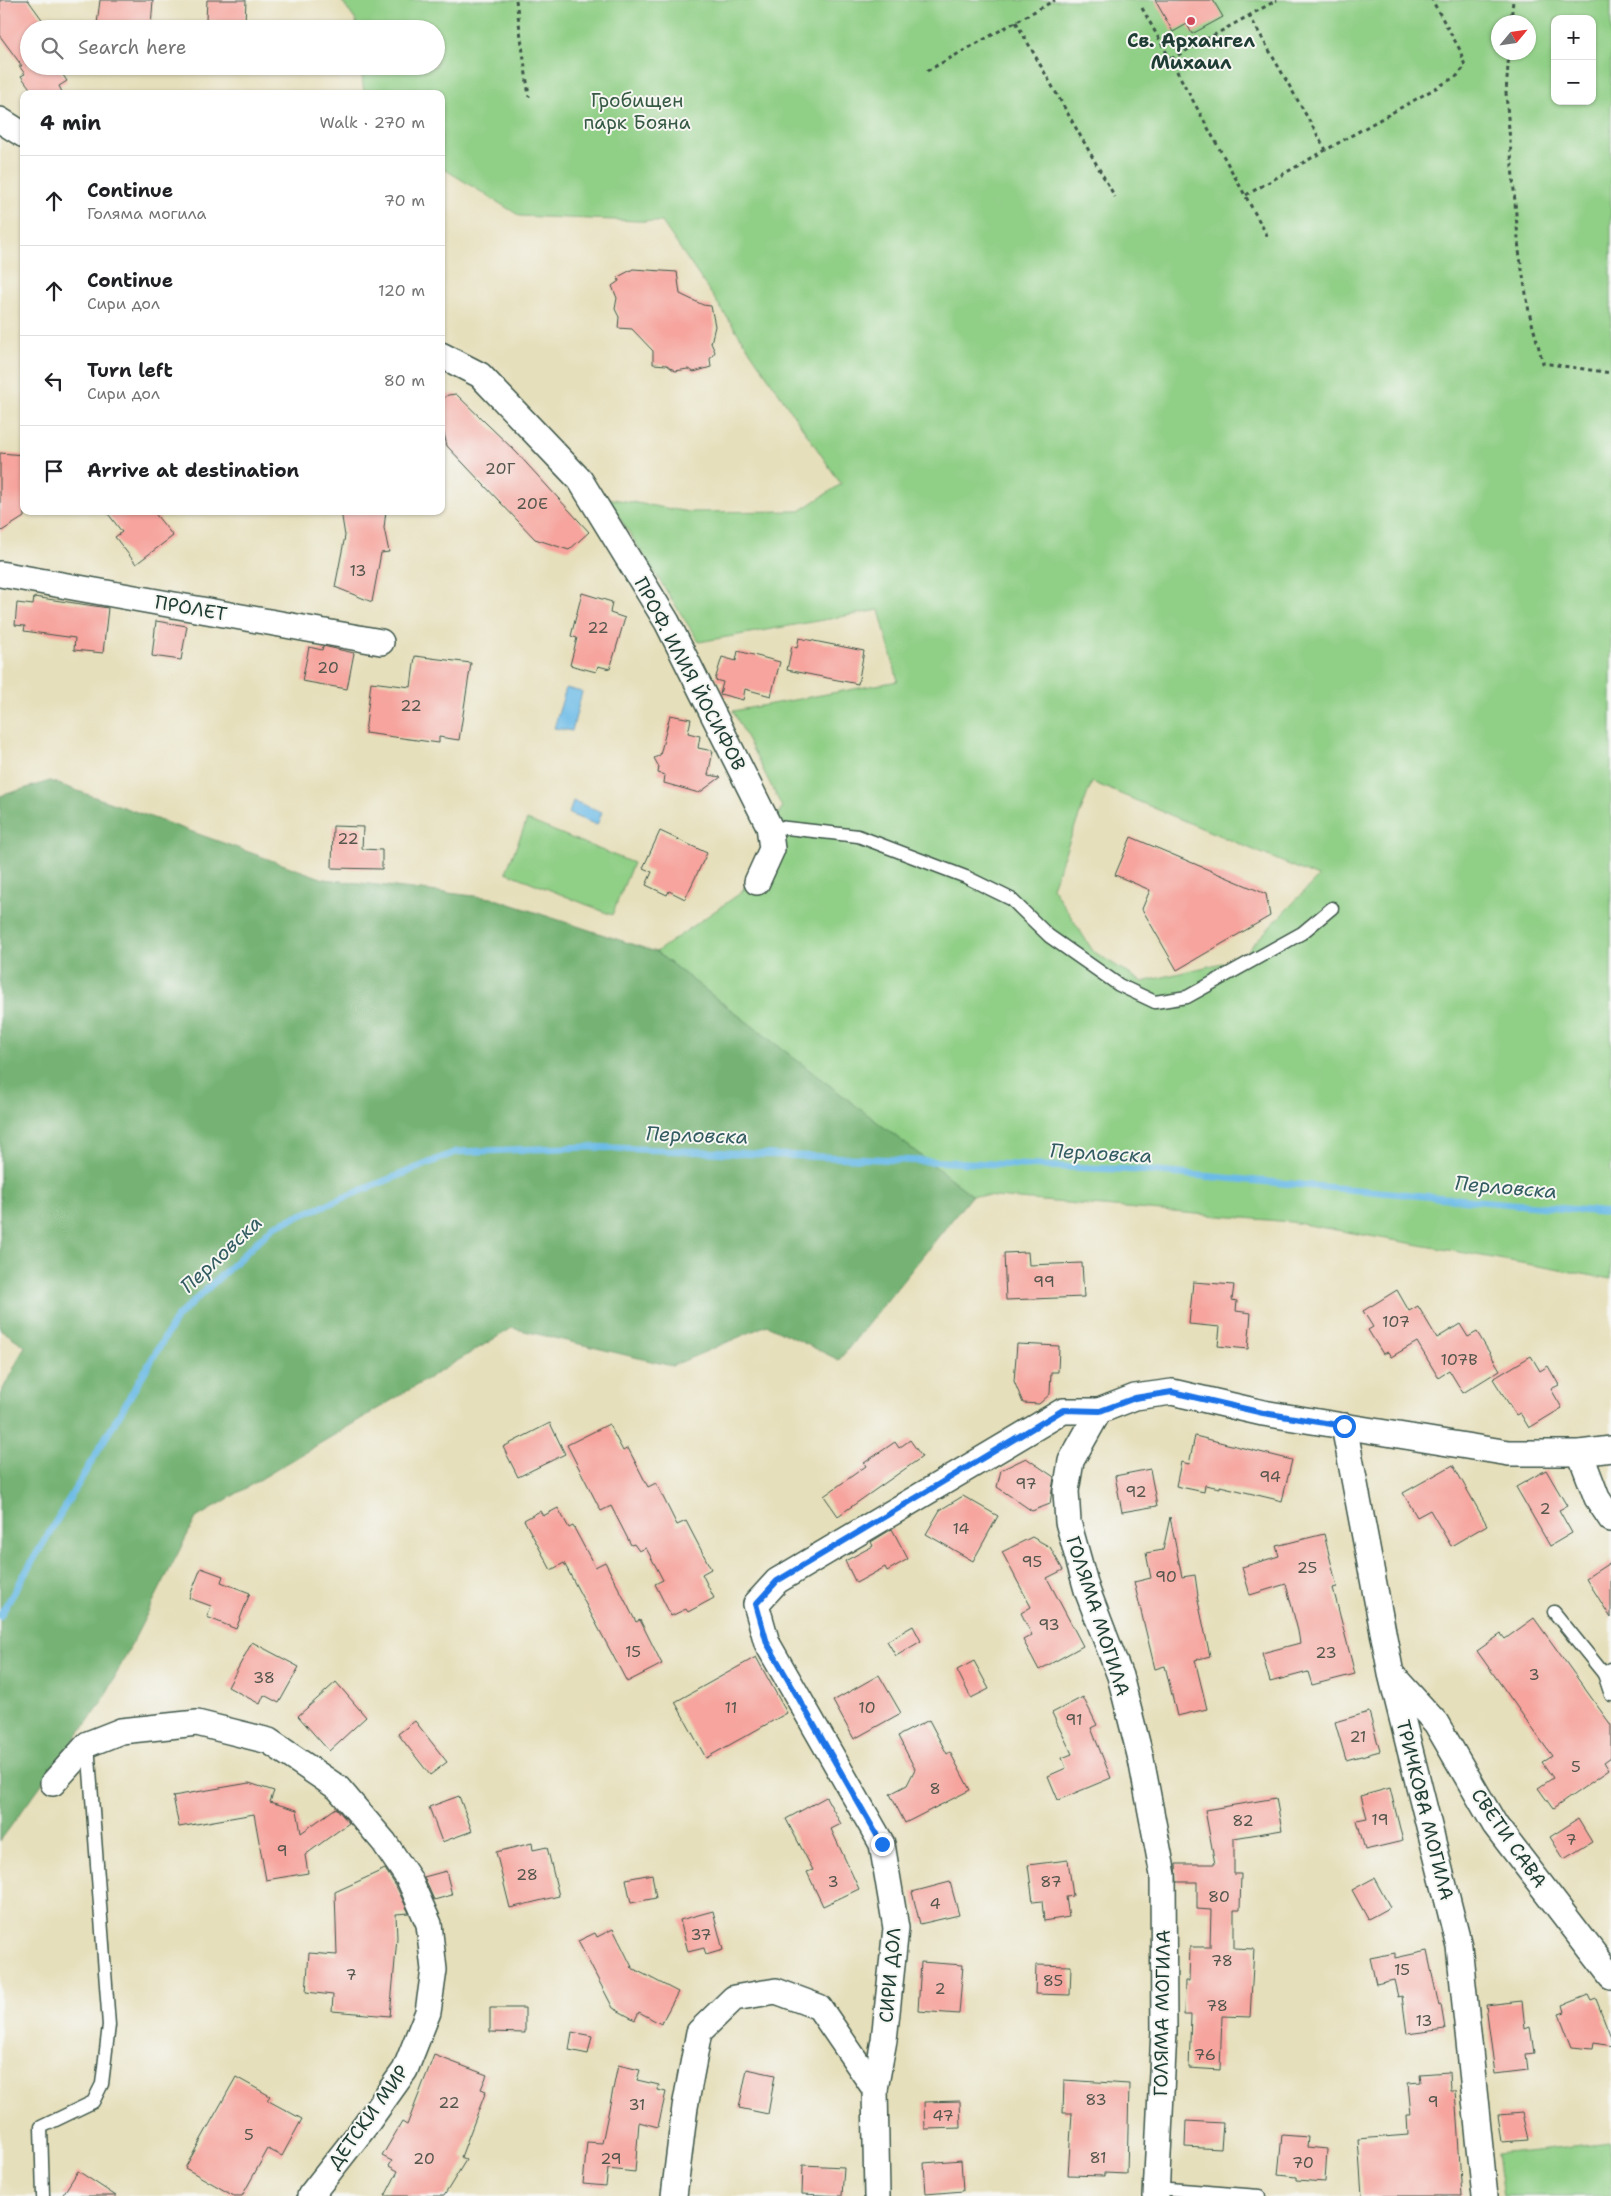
<!DOCTYPE html>
<html lang="en">
<head>
<meta charset="utf-8">
<style>
  :root { --surface:#fff; --page:#f6f6f6; --text:#202124; --muted:#757577; --line:#e0e0e0 }
  body { margin:0; font-family:"Shantell Sans",sans-serif; background:var(--page); color:var(--text) }
  .controls { position:absolute; right:15px; top:15px; display:grid; overflow:hidden; border-radius:10px; box-shadow:0 1px 4px #0004 }
  .controls button { width:45px; height:45px; display:grid; place-items:center; padding:0; border:0; border-bottom:1px solid var(--line); background:var(--surface); color:var(--text); font:25px sans-serif }
  .compass { position:absolute; left:1491px; top:15px; width:45px; height:45px; border-radius:50%; background:var(--surface); box-shadow:0 1px 4px #0004; rotate:61deg }
  .stop { position:absolute; width:15px; height:15px; margin:-11px; border:4px solid #1a73e8; border-radius:50%; background:#fff }
  .stop.end { background:#1a73e8; border-color:#fff; box-shadow:0 1px 5px #0008 }
  .list { margin:0; padding:0; list-style:none }
  h2 { display:flex; justify-content:space-between; align-items:center; height:65px; margin:0; padding:0 20px; font-size:21px }
  h2 small { font-size:16px; font-weight:400; color:var(--muted) }
  .list li { display:grid; grid-template-columns:32px 1fr auto; gap:15px; align-items:center; box-sizing:border-box; height:90px; padding:0 20px; border-top:1px solid var(--line) }
  .list b { display:block; font-size:19px; white-space:nowrap }
  .list p { margin:0; font-size:16px; white-space:nowrap; color:var(--muted) }
  .list em { font-size:16px; font-style:normal; color:var(--muted) }
  .icon { flex:none; width:28px; height:28px; fill:none; stroke:currentColor; stroke-width:2; stroke-linecap:round; stroke-linejoin:round }
  .map { position:relative; flex:none; width:1611px; height:2196px; overflow:hidden }
  .search { position:absolute; background:var(--surface); box-shadow:0 1px 4px #0004; left:20px; top:20px; width:425px; height:55px; display:flex; align-items:center; gap:12px; box-sizing:border-box; padding:0 18px; border-radius:28px; color:var(--muted); font-size:19px }
  .panel { position:absolute; background:var(--surface); box-shadow:0 1px 4px #0004; left:20px; top:90px; width:425px; height:425px; border-radius:10px }
  .map>svg:first-child { display:block }
  .green { fill:#90cf86; stroke:#58865d; fill-rule:evenodd }
  .forest { fill:#74b273; stroke:#4a7854 }
  .water { fill:#6cbbe7; stroke:#467c8e }
  .lines { fill:none; stroke-linecap:round; stroke-linejoin:round }
  .stream { stroke:#6cbbe7; stroke-width:7 }
  .building { fill:#f6a49d }
  .service-casing { stroke:#3d5548; stroke-width:15 }
  .minor-casing { stroke:#3d5548; stroke-width:28 }
  .path { stroke:#3d5548; stroke-width:3; stroke-dasharray:4 4; stroke-linecap:butt }
  .service { stroke:#fff; stroke-width:12 }
  .minor { stroke:#fff; stroke-width:25 }
  .route { stroke:#1a73e8; stroke-width:6 }
  .poi-dot { fill:#d1495b; stroke:#f6f6f2; stroke-width:2 }
  .labels { text-anchor:middle; dominant-baseline:central; stroke-width:4; stroke-linejoin:round; paint-order:stroke }
  .number-label { font-size:16px; fill:#55574e }
  .poi-label { font-size:19px; font-weight:bold; fill:#1f3d34; stroke:#f6f6f2 }
  .park-label { font-size:19px; fill:#365a44; stroke:#f6f6f2 }
  .street-label { font-size:19px; fill:#1f3d34; stroke:#f6f6f2 }
  .water-label { font-size:20px; font-style:italic; fill:#325c61; stroke:#f6f6f2 }
</style>
</head>
<body>
<div class="map">
<svg width="1611" height="2196" viewBox="0 0 1611 2196">
  <rect width="100%" height="100%" fill="#f6f6f2"/>
  <filter id="ink" filterUnits="userSpaceOnUse"><feTurbulence type="fractalNoise" baseFrequency=".02" numOctaves="2"/><feDisplacementMap in="SourceGraphic" scale="10" xChannelSelector="R" yChannelSelector="G"/><feConvolveMatrix kernelMatrix="1 2 1 2 8 2 1 2 1" color-interpolation-filters="sRGB"/></filter>
  <filter id="wash" filterUnits="userSpaceOnUse"><feTurbulence type="fractalNoise" baseFrequency=".0096" numOctaves="4" result="noise"/><feDisplacementMap in="SourceGraphic" scale="20" xChannelSelector="R" yChannelSelector="G"/><feGaussianBlur stdDeviation="1.12" result="paint"/><feColorMatrix in="noise" values="0 0 0 0 0 0 0 0 0 0 0 0 0 0 0 0 0 1.4 0 .05"/><feComposite in="paint" operator="in"/></filter>
  <g filter="url(#wash)">
    <rect width="100%" height="100%" fill="#e6dfbb"/>
    <g class="green">
      <path d="M341 0H1611V1279L1291 1222 972 1195 656 952 742 892 782 807 733 711 898 681 879 610 699 642 607 498 689 512 800 511 841 484 662 222 520 216 441 167V94H364L361 66H436V29H357L356 21ZM1555 19H1592V101H1555ZM1498 22H1528V52H1498ZM1092 782 1318 877 1239 959 1142 982 1093 951 1052 887Z"/>
      <polygon points="527,820 633,863 612,915 506,872"/>
      <polygon points="1611,2142 1611,2196 1503,2196 1497,2154"/>
    </g>
    <polygon class="forest" points="50,781 324,879 492,898 656,952 972,1195 839,1360 767,1325 672,1366 512,1328 196,1518 102,1702 0,1841 0,1395 25,1346 0,1329 0,796"/>
    <g class="water">
      <polygon points="566,688 582,692 572,731 554,728"/>
      <polygon points="573,801 602,812 597,825 569,814"/>
    </g>
    <g class="lines">
      <polyline class="stream" points="0,1616 177,1317 274,1226 456,1152 590,1147 1137,1170 1611,1213"/>
    </g>
    <g id="blocks">
      <g class="building">
        <polygon points="0,0 28,0 49,29 29,29 29,66 57,66 67,81 59,86 63,94 34,94 21,76 25,74 19,66 22,66 0,36"/>
        <polygon points="100,0 153,0 151,27 123,29 123,26 97,24"/>
        <polygon points="207,0 246,0 245,23 206,20"/>
        <polygon points="1155,0 1213,0 1223,17 1192,34 1187,24 1173,32"/>
        <polygon points="633,269 677,272 680,294 703,305 711,306 715,326 711,343 715,352 710,359 711,367 694,372 688,369 675,371 667,365 653,364 653,351 632,329 618,328 619,317 615,309 617,298 612,286 619,281 618,277"/>
        <polygon points="456,394 517,453 589,532 569,550 535,539 447,446 441,421 441,400 448,395"/>
        <polygon points="0,453 24,455 24,517 0,532"/>
        <polygon points="106,511 153,511 173,536 136,564 115,537 122,532"/>
        <polygon points="341,511 386,511 384,528 389,552 381,553 372,602 335,587 345,536"/>
        <polygon points="582,593 612,602 610,613 625,618 610,669 598,666 596,672 570,665 577,638 571,636"/>
        <polygon points="34,597 108,608 103,653 74,650 75,638 24,631 25,626 15,625 17,603 33,605"/>
        <polygon points="156,621 187,626 181,660 152,656"/>
        <polygon points="799,638 864,651 858,684 787,670 792,646 797,648"/>
        <polygon points="323,646 354,653 347,689 302,681 309,647 322,650"/>
        <polygon points="738,651 780,662 771,696 745,689 743,700 720,694 723,682 715,680 722,657 736,661"/>
        <polygon points="415,656 471,663 459,740 439,737 439,743 365,733 371,682 411,687"/>
        <polygon points="670,715 691,719 688,733 700,736 698,748 713,751 708,775 721,777 699,793 664,783 665,775 658,773 659,767 654,758 660,755"/>
        <polygon points="333,826 363,827 362,849 382,850 382,869 332,868"/>
        <polygon points="660,831 707,853 685,899 669,891 667,895 646,885 652,872 643,868"/>
        <polygon points="1131,837 1266,894 1270,916 1177,970 1142,909 1150,890 1115,875"/>
        <polygon points="1028,1252 1029,1265 1082,1263 1084,1297 1006,1300 1004,1253"/>
        <polygon points="1193,1282 1234,1285 1232,1300 1237,1301 1236,1311 1251,1313 1248,1349 1218,1346 1220,1327 1189,1324"/>
        <polygon points="1397,1290 1409,1311 1418,1306 1437,1338 1460,1324 1468,1337 1477,1332 1500,1370 1463,1393 1449,1370 1438,1377 1417,1342 1391,1357 1388,1352 1383,1354 1368,1330 1373,1327 1363,1311"/>
        <polygon points="1017,1344 1059,1346 1058,1372 1051,1372 1050,1394 1039,1404 1023,1403 1014,1381"/>
        <polygon points="1531,1356 1540,1371 1548,1366 1559,1385 1551,1389 1562,1408 1529,1428 1520,1413 1516,1415 1493,1379"/>
        <polygon points="550,1423 565,1454 518,1477 503,1447"/>
        <polygon points="609,1424 623,1451 628,1448 648,1487 656,1483 677,1525 686,1521 711,1569 702,1574 714,1598 688,1612 686,1609 671,1616 655,1584 663,1580 646,1548 639,1551 634,1544 631,1545 611,1506 601,1511 567,1445"/>
        <polygon points="1195,1436 1292,1460 1282,1501 1220,1486 1220,1488 1205,1485 1204,1492 1176,1486 1181,1462 1189,1464"/>
        <polygon points="910,1440 922,1457 838,1516 824,1496 866,1466 864,1463 895,1442 899,1448"/>
        <polygon points="1026,1458 1054,1477 1050,1504 1032,1511 997,1487 1001,1470"/>
        <polygon points="1453,1465 1487,1525 1451,1546 1430,1510 1417,1517 1403,1493"/>
        <polygon points="1150,1469 1157,1506 1122,1512 1115,1476"/>
        <polygon points="1546,1470 1567,1506 1559,1510 1572,1533 1550,1546 1516,1487"/>
        <polygon points="963,1496 998,1516 973,1561 926,1534 940,1510"/>
        <polygon points="558,1508 569,1528 573,1526 595,1567 605,1562 636,1622 640,1620 662,1664 627,1682 564,1563 551,1570 524,1520 540,1511 543,1516"/>
        <polygon points="1170,1517 1182,1577 1195,1575 1198,1596 1197,1596 1210,1656 1195,1660 1207,1709 1177,1716 1165,1666 1155,1669 1134,1582 1151,1578 1146,1553 1163,1550"/>
        <polygon points="892,1529 908,1559 887,1571 885,1567 856,1583 845,1561 873,1546 871,1542"/>
        <polygon points="1324,1534 1337,1587 1333,1588 1355,1674 1312,1685 1308,1672 1270,1682 1262,1653 1300,1643 1298,1631 1286,1584 1250,1595 1242,1567 1279,1556 1276,1546"/>
        <polygon points="1032,1537 1050,1547 1063,1570 1047,1578 1083,1646 1039,1670 1023,1640 1032,1635 1021,1613 1031,1607 1002,1552"/>
        <polygon points="1611,1562 1611,1618 1586,1578"/>
        <polygon points="201,1568 223,1576 221,1582 250,1593 236,1629 207,1617 211,1606 189,1598"/>
        <polygon points="1534,1618 1611,1725 1611,1757 1604,1762 1609,1770 1553,1809 1538,1788 1553,1778 1542,1762 1552,1756 1477,1651 1501,1634 1505,1639"/>
        <polygon points="913,1626 921,1641 896,1656 887,1641"/>
        <polygon points="252,1642 299,1667 279,1703 264,1695 260,1704 228,1687"/>
        <polygon points="756,1657 787,1713 706,1758 675,1702"/>
        <polygon points="974,1661 989,1689 971,1698 957,1670"/>
        <polygon points="879,1675 901,1713 854,1739 833,1701"/>
        <polygon points="336,1682 366,1717 329,1751 298,1716"/>
        <polygon points="1083,1697 1097,1725 1091,1728 1111,1778 1058,1800 1048,1776 1066,1768 1062,1758 1072,1754 1052,1713"/>
        <polygon points="1369,1712 1380,1751 1346,1760 1335,1722"/>
        <polygon points="929,1720 947,1754 950,1752 970,1790 905,1823 890,1794 907,1785 915,1769 898,1736"/>
        <polygon points="415,1721 447,1762 430,1775 398,1734"/>
        <polygon points="249,1783 274,1791 270,1802 297,1810 301,1833 336,1808 349,1823 305,1855 308,1873 266,1880 254,1814 179,1827 173,1796"/>
        <polygon points="1390,1788 1403,1841 1365,1850 1357,1820 1367,1818 1361,1796"/>
        <polygon points="459,1796 472,1831 442,1842 429,1807"/>
        <polygon points="826,1797 841,1824 831,1829 859,1889 823,1906 807,1872 813,1870 786,1819"/>
        <polygon points="1276,1798 1282,1830 1234,1838 1234,1874 1241,1874 1240,1910 1234,1910 1234,1948 1254,1949 1250,2017 1222,2016 1220,2070 1189,2068 1191,2015 1184,2015 1185,1981 1189,1981 1190,1947 1210,1947 1211,1910 1197,1909 1197,1882 1177,1882 1176,1864 1215,1864 1205,1810"/>
        <polygon points="1578,1819 1592,1842 1564,1859 1550,1837"/>
        <polygon points="532,1843 533,1850 547,1847 559,1896 510,1908 496,1852"/>
        <polygon points="1068,1860 1073,1896 1066,1897 1069,1917 1044,1921 1042,1901 1033,1902 1028,1865"/>
        <polygon points="385,1869 396,1886 409,1913 396,1914 397,1938 390,2016 332,2011 333,1995 306,1992 309,1953 337,1955 335,1892"/>
        <polygon points="446,1871 452,1895 434,1900 424,1877"/>
        <polygon points="652,1874 656,1898 631,1903 626,1879"/>
        <polygon points="1374,1878 1390,1907 1368,1919 1352,1890"/>
        <polygon points="950,1882 959,1915 920,1924 912,1892"/>
        <polygon points="713,1911 723,1950 706,1955 704,1948 688,1952 680,1920"/>
        <polygon points="613,1929 632,1967 630,1967 678,1992 661,2024 639,2012 635,2020 613,2008 578,1941 595,1933 597,1937"/>
        <polygon points="1427,1951 1439,2006 1441,2005 1445,2029 1407,2034 1402,1996 1398,1997 1394,1980 1376,1984 1370,1958 1395,1953 1395,1958"/>
        <polygon points="921,1962 963,1965 959,2014 918,2011"/>
        <polygon points="1036,1965 1071,1966 1070,1995 1035,1994"/>
        <polygon points="1588,1995 1591,2001 1596,1999 1611,2037 1611,2046 1594,2043 1593,2049 1572,2047 1559,2014 1565,2012 1563,2005"/>
        <polygon points="1522,2001 1525,2028 1530,2026 1534,2053 1526,2054 1528,2070 1495,2074 1486,2005"/>
        <polygon points="490,2008 525,2008 525,2033 490,2032"/>
        <polygon points="572,2032 592,2036 588,2054 569,2050"/>
        <polygon points="434,2055 487,2075 481,2089 486,2091 461,2157 466,2160 444,2196 385,2196 398,2171 389,2166 392,2161 382,2156 402,2122 407,2125"/>
        <polygon points="618,2065 640,2070 637,2080 659,2085 658,2090 666,2092 658,2127 639,2122 635,2172 608,2169 606,2186 583,2184 587,2142 602,2143"/>
        <polygon points="747,2069 775,2075 768,2114 739,2108"/>
        <polygon points="1449,2072 1450,2090 1455,2090 1462,2196 1362,2196 1358,2139 1408,2135 1407,2115 1411,2115 1408,2083 1421,2082 1420,2074"/>
        <polygon points="236,2077 270,2096 267,2100 302,2119 282,2156 268,2149 242,2196 234,2196 185,2168"/>
        <polygon points="1064,2080 1129,2084 1127,2174 1104,2173 1104,2176 1068,2175 1072,2113 1063,2113"/>
        <polygon points="960,2101 961,2128 925,2129 924,2102"/>
        <polygon points="1522,2113 1528,2140 1502,2142 1498,2115"/>
        <polygon points="1186,2121 1223,2123 1221,2149 1185,2147"/>
        <polygon points="1282,2135 1308,2137 1307,2147 1327,2149 1325,2182 1296,2180 1296,2177 1278,2175"/>
        <polygon points="961,2160 963,2191 926,2194 924,2163"/>
        <polygon points="803,2165 844,2167 842,2196 802,2194"/>
        <polygon points="78,2171 116,2196 62,2196"/>
      </g>
    </g>
  </g>
  <g filter="url(#ink)">
    <use href="#blocks" fill-opacity="0" stroke="#3d5548" stroke-width="1"/>
    <g class="lines">
      <g class="service-casing">
        <g id="service">
          <polyline points="769,826 858,836 966,877 1011,899 1049,936 1119,985 1155,1002 1187,997 1302,933 1332,908"/>
          <polyline points="1554,1612 1604,1674 1611,1669"/>
          <polyline points="1604,1674 1611,1695"/>
          <polyline points="1156,2188 1259,2196"/>
          <polyline points="43,2196 41,2127 93,2102 102,2084 109,2025 88,1744"/>
        </g>
      </g>
      <g class="minor-casing">
        <g id="minor">
          <polyline points="0,120 24,135"/>
          <polyline points="441,355 480,375 580,480 667,622 769,826 772,849 757,882"/>
          <polyline points="0,574 381,642"/>
          <polyline points="1344,1426 1391,1674 1459,1946 1485,2196"/>
          <polyline points="1580,1453 1597,1498 1611,1519"/>
          <polyline points="1393,1676 1436,1723 1495,1825 1611,1976"/>
          <polyline points="53,1783 88,1744 121,1731 197,1723 269,1741 338,1788 384,1842 409,1879 429,1924 434,1970 428,2012 405,2070 365,2126 310,2196"/>
          <polyline points="674,2196 685,2107 699,2032 734,1998 776,1991 819,2007 875,2089"/>
          <polyline points="877,2196 875,2089 884,2040 896,1928 882,1844 767,1643 756,1604 777,1581 1063,1411 1099,1411"/>
          <polyline points="1156,2196 1164,2031 1163,1875 1141,1759 1120,1676 1087,1590 1068,1522 1066,1491 1071,1461 1099,1411 1135,1397 1172,1392 1263,1413 1509,1453 1580,1453 1611,1449"/>
        </g>
      </g>
      <g class="path">
        <polyline points="516,0 529,97"/>
        <polyline points="1142,8 1268,237"/>
        <polyline points="1249,15 1326,150"/>
        <polyline points="1016,22 1115,197"/>
        <polyline points="1511,22 1513,0"/>
        <polyline points="1509,52 1506,93 1519,251 1529,312 1543,363 1611,373"/>
        <polyline points="1171,59 1277,0"/>
        <polyline points="927,71 1055,0"/>
        <polyline points="1246,195 1457,76 1465,66 1460,50 1432,0"/>
      </g>
      <use href="#service" class="service"/>
      <use href="#minor" class="minor"/>
    </g>
  </g>
  <g class="lines" filter="url(#ink)">
    <polyline class="route" points="882,1844 767,1643 756,1604 777,1581 1063,1410 1100,1411 1135,1398 1172,1392 1263,1413 1344,1426"/>
  </g>
  <circle class="poi-dot" cx="1191" cy="21" r="5"/>
  <g class="labels">
    <g class="number-label">
      <text x="500" y="468">20Г</text>
      <text x="532" y="503">20Е</text>
      <text x="358" y="570">13</text>
      <text x="598" y="627">22</text>
      <text x="328" y="667">20</text>
      <text x="411" y="705">22</text>
      <text x="348" y="838">22</text>
      <text x="1044" y="1281">99</text>
      <text x="1396" y="1321">107</text>
      <text x="1459" y="1359">107В</text>
      <text x="1270" y="1476">94</text>
      <text x="1026" y="1483">97</text>
      <text x="1136" y="1491">92</text>
      <text x="1545" y="1508">2</text>
      <text x="961" y="1528">14</text>
      <text x="1032" y="1561">95</text>
      <text x="1307" y="1567">25</text>
      <text x="1166" y="1576">90</text>
      <text x="1049" y="1624">93</text>
      <text x="633" y="1651">15</text>
      <text x="1326" y="1652">23</text>
      <text x="1534" y="1674">3</text>
      <text x="264" y="1677">38</text>
      <text x="731" y="1707">11</text>
      <text x="867" y="1707">10</text>
      <text x="1074" y="1719">91</text>
      <text x="1358" y="1736">21</text>
      <text x="1576" y="1766">5</text>
      <text x="935" y="1788">8</text>
      <text x="1380" y="1819">19</text>
      <text x="1243" y="1820">82</text>
      <text x="1571" y="1839">7</text>
      <text x="282" y="1850">9</text>
      <text x="527" y="1874">28</text>
      <text x="833" y="1881">3</text>
      <text x="1051" y="1881">87</text>
      <text x="1219" y="1896">80</text>
      <text x="935" y="1903">4</text>
      <text x="701" y="1934">37</text>
      <text x="1222" y="1960">78</text>
      <text x="1402" y="1969">15</text>
      <text x="351" y="1974">7</text>
      <text x="1053" y="1980">85</text>
      <text x="940" y="1988">2</text>
      <text x="1217" y="2005">78</text>
      <text x="1424" y="2020">13</text>
      <text x="1205" y="2054">76</text>
      <text x="1096" y="2099">83</text>
      <text x="1433" y="2101">9</text>
      <text x="449" y="2102">22</text>
      <text x="637" y="2104">31</text>
      <text x="943" y="2115">47</text>
      <text x="249" y="2134">5</text>
      <text x="1098" y="2157">81</text>
      <text x="424" y="2158">20</text>
      <text x="611" y="2158">29</text>
      <text x="1303" y="2162">70</text>
    </g>
    <g class="poi-label">
      <text x="1191" y="40">Св. Архангел<tspan x="1191" dy="22">Михаил</tspan></text>
    </g>
    <g class="park-label">
      <text x="637" y="100">Гробищен<tspan x="637" dy="22">парк Бояна</tspan></text>
    </g>
    <g class="street-label">
      <text transform="translate(191 608) rotate(10)">ПРОЛЕТ</text>
      <text transform="translate(690 674) rotate(62)">ПРОФ. ИЛИЯ ЙОСИФОВ</text>
      <text transform="translate(1098 1616) rotate(72)">ГОЛЯМА МОГИЛА</text>
      <text transform="translate(1425 1810) rotate(76)">ТРИЧКОВА МОГИЛА</text>
      <text transform="translate(1509 1838) rotate(55)">СВЕТИ САВА</text>
      <text transform="translate(890 1975) rotate(-85)">СИРИ ДОЛ</text>
      <text transform="translate(1162 2013) rotate(-89)">ГОЛЯМА МОГИЛА</text>
      <text transform="translate(368 2117) rotate(-54)">ДЕТСКИ МИР</text>
    </g>
    <g class="water-label">
      <text transform="translate(697 1135) rotate(2)">Перловска</text>
      <text transform="translate(1101 1153) rotate(3)">Перловска</text>
      <text transform="translate(1506 1187) rotate(5)">Перловска</text>
      <text transform="translate(221 1254) rotate(-43)">Перловска</text>
    </g>
  </g>
</svg>
<div class="controls">
<button>+</button>
<button>−</button>
</div>
<svg class="compass" viewBox="-18 -18 36 36"><path d="M0-13l5 13h-10z" fill="#e53935"/><path d="M0 13l5-13h-10z" fill="#757577"/></svg>
<div class="stop" style="left:1344px;top:1426px"></div>
<div class="stop end" style="left:882px;top:1844px"></div>
<div class="search"><svg class="icon" aria-label="search" viewBox="0 0 24 24"><circle cx="10" cy="10" r="6"/><path d="M15 15l6 6"/></svg>Search here</div>
<section class="panel">
<h2>4 min<small>Walk · 270 m</small></h2>
<ul class="list">
<li><svg class="icon" aria-label="ahead" viewBox="0 0 24 24"><path d="M12 20V5M6 11l6-6 6 6"/></svg><div><b>Continue</b><p>Голяма могила</p></div><em>70 m</em></li>
<li><svg class="icon" aria-label="ahead" viewBox="0 0 24 24"><path d="M12 20V5M6 11l6-6 6 6"/></svg><div><b>Continue</b><p>Сири дол</p></div><em>120 m</em></li>
<li><svg class="icon" aria-label="left" viewBox="0 0 24 24"><path d="M17 20v-9H6M10 6l-5 5 5 5"/></svg><div><b>Turn left</b><p>Сири дол</p></div><em>80 m</em></li>
<li><svg class="icon" aria-label="arrive" viewBox="0 0 24 24"><path d="M6 21V4h12l-3 4 3 4H6"/></svg><div><b>Arrive at destination</b></div></li>
</ul>
</section>
</div>
</body>
</html>
